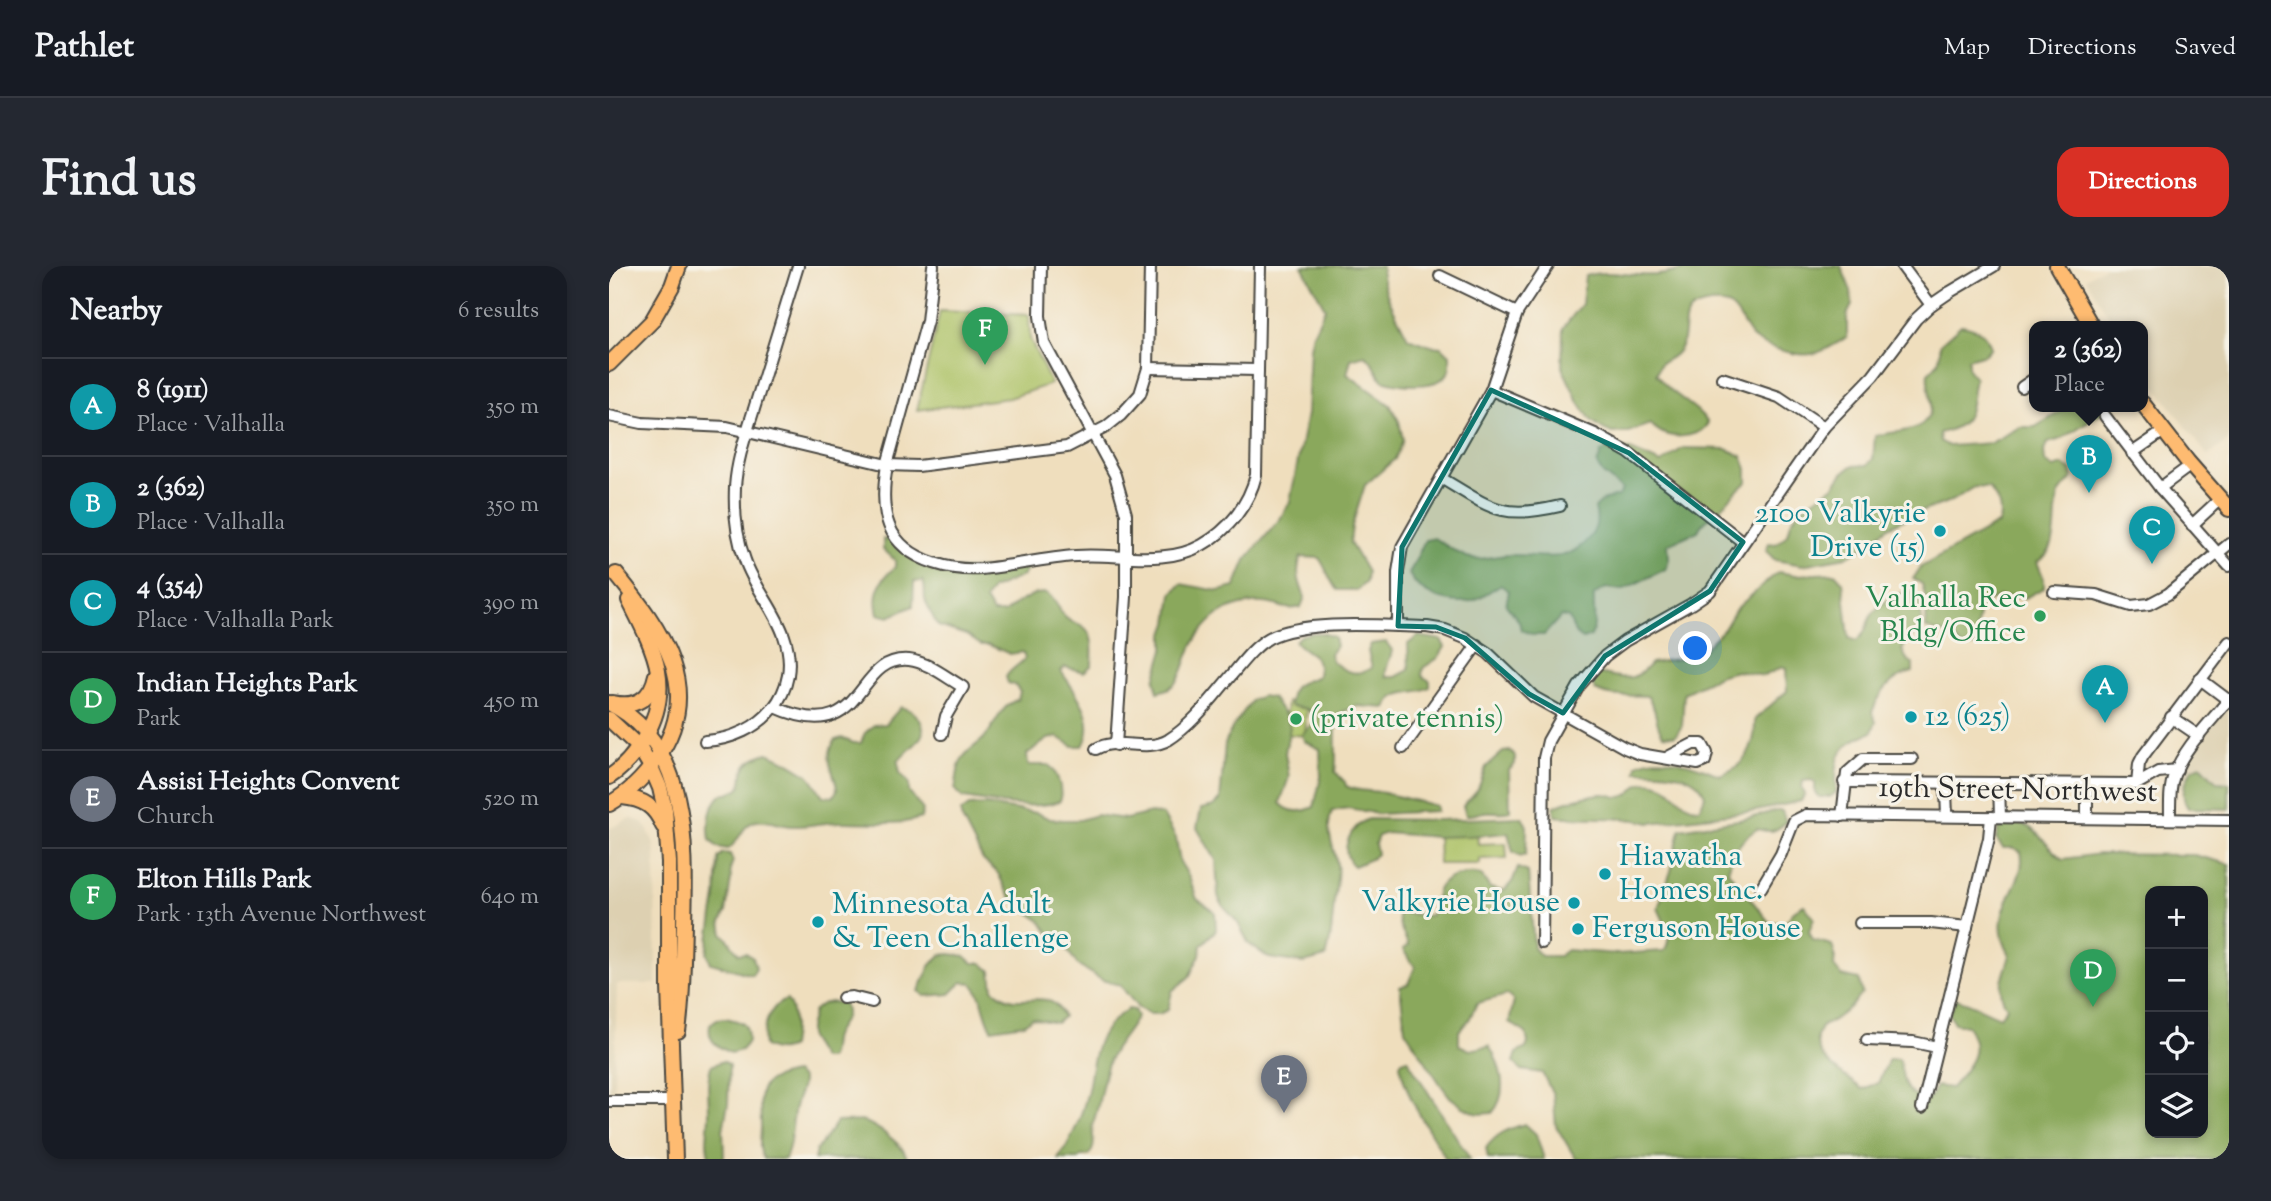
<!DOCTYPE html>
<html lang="en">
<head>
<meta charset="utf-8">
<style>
  :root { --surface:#171b24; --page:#242831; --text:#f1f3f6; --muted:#9ea1a6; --line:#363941; --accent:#d93025 }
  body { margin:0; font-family:"Sorts Mill Goudy",serif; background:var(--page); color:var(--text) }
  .controls { position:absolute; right:21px; bottom:21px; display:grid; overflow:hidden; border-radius:14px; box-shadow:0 4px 10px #0003 }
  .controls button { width:63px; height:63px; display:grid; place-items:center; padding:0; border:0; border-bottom:2px solid var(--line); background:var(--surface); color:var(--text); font:35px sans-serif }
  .you { position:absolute; left:1087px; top:383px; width:24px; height:24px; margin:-18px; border:5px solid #fff; border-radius:50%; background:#1a73e8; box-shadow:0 0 0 10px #1a73e833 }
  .badge { display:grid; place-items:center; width:46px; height:46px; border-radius:50%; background:var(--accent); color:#fff; font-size:23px; font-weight:700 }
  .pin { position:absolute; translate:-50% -58px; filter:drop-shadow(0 2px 4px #0008) }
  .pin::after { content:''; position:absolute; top:37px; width:24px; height:21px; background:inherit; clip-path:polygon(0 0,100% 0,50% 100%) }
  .popup { position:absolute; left:1420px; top:55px; width:119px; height:91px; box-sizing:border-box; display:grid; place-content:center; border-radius:14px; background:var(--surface); filter:drop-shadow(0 2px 5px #0005); font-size:23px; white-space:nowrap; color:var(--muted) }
  .popup b { font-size:26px; color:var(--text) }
  .popup::after { content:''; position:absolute; left:50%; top:100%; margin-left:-14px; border:14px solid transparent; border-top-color:var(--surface) }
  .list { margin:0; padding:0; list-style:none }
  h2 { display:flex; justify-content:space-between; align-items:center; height:91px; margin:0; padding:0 28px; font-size:30px }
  h2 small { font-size:23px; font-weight:400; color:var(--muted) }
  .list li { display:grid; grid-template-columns:46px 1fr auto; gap:21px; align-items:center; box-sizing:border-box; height:98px; padding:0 28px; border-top:2px solid var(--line) }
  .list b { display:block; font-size:26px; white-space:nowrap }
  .list p { margin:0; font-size:23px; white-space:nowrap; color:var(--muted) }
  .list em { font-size:23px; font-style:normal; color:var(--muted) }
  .icon { flex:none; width:38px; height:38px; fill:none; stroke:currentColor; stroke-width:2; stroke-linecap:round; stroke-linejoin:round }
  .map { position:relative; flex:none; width:1620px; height:893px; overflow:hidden; border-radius:21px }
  header { display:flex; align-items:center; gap:42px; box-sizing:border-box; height:98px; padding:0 35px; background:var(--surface); border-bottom:2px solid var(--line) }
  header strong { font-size:33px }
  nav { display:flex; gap:38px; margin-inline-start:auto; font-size:24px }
  .intro { display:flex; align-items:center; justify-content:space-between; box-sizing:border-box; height:168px; padding:0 42px }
  h1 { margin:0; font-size:49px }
  .button { padding:18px 32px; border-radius:21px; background:var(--accent); color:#fff; font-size:24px; font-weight:700 }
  main { display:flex; gap:42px; padding:0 42px }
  aside { flex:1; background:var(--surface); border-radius:21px; box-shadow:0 4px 10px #0003 }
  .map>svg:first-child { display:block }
  .built { fill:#ddd0b1 }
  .green { fill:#adc267; stroke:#6c7649; stroke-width:2 }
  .forest { fill:#8aa85c; stroke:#5a6a44; stroke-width:2; fill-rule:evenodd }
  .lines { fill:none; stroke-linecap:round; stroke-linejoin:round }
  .minor-casing { stroke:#484641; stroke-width:14 }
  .major-casing { stroke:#484641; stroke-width:18 }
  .minor { stroke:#fff; stroke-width:10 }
  .major { stroke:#febb71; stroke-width:14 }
  .marked { fill:#0f766e; fill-opacity:0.2; stroke:#0f766e; stroke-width:5; stroke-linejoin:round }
  .culture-dot { fill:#0f9aa8; stroke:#f7f3e8; stroke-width:2.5 }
  .leisure-dot { fill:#2e9e5b; stroke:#f7f3e8; stroke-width:2.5 }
  .labels { text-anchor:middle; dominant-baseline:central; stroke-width:6; stroke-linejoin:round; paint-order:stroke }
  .culture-label { font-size:30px; fill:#0d838f; stroke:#f7f3e8; text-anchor:start }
  .leisure-label { font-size:30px; fill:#27864d; stroke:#f7f3e8; text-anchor:end }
  .street-label { font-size:30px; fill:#2b2b2b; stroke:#f7f3e8 }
</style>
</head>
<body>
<header>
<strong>Pathlet</strong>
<nav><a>Map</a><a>Directions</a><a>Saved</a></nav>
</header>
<div class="intro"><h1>Find us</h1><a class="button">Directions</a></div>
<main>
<aside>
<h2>Nearby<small>6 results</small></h2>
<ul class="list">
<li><span class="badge" style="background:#0f9aa8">A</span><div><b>8 (1911)</b><p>Place · Valhalla</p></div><em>350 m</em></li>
<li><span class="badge" style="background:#0f9aa8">B</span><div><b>2 (362)</b><p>Place · Valhalla</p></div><em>350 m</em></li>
<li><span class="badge" style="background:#0f9aa8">C</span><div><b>4 (354)</b><p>Place · Valhalla Park</p></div><em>390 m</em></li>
<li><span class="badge" style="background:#2e9e5b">D</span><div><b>Indian Heights Park</b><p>Park</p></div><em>450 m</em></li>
<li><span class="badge" style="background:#6b7280">E</span><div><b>Assisi Heights Convent</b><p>Church</p></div><em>520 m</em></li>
<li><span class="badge" style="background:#2e9e5b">F</span><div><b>Elton Hills Park</b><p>Park · 13th Avenue Northwest</p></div><em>640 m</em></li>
</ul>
</aside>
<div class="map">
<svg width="1620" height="893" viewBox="0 0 1620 893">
  <rect width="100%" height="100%" fill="#f7f3e8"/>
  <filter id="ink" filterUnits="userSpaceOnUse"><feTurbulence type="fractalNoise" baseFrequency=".0143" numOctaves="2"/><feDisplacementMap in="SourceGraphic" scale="14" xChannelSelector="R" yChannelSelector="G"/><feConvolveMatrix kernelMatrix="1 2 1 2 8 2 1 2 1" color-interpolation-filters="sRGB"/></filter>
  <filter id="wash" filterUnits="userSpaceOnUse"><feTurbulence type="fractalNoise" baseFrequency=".00686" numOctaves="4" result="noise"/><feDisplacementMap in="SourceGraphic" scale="28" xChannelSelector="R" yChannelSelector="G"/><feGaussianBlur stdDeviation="1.57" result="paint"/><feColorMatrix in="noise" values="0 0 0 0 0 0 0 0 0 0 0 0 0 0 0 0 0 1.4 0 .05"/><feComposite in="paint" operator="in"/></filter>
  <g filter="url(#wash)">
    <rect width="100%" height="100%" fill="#efdebd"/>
    <g class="built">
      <polygon points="1497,0 1620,0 1620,174 1599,190 1534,104 1534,61 1506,61 1477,12"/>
      <polygon points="1620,433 1620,523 1562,522 1565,510"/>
      <polygon points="21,552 33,556 37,561 44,575 46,586 47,718 8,718 5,825 0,826 0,563"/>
    </g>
    <g class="green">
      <polygon points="331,45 420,49 421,73 442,118 400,132 308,144"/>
      <polygon points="678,436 698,437 696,470 675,468"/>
      <polygon points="868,567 869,578 897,577 898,592 871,593 871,598 830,598 829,568"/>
    </g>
    <g class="forest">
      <path d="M693 0H773C770 21 790 53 799 72L822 80 832 81 841 89C841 94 842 101 840 105 831 125 789 119 773 114L763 96 756 89 742 93 738 108 781 139 790 155 794 174 786 193 756 219 743 260 741 277 758 306 757 316 748 324H728C720 314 718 303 710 292L692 291C686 305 690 317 696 331L692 341C680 344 677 342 666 339 648 334 628 338 612 347 602 353 588 369 583 380 573 399 575 421 549 426L546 414 555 383V368L559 357 563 328 572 318 610 325 626 321 637 294 671 253 681 236 698 148 701 82 704 68 716 42Z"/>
      <path d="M1081 0H1232L1242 25 1243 39 1238 49V71C1211 88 1200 94 1168 83 1160 81 1151 77 1144 72 1135 64 1132 48 1122 41 1116 37 1103 37 1096 39 1067 45 1080 61 1072 80 1068 89 1060 93 1052 97L1047 108C1063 131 1086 137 1099 157 1092 170 1070 173 1056 168 1050 166 1045 161 1041 158L1019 166 1003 167 994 163 983 155 970 137 953 101 954 62 973 38 976 10C1008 0 1042 20 1081 0Z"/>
      <path d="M1352 59C1368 61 1376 67 1382 81L1376 88 1359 93V103L1366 112C1360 143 1366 159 1330 167L1331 175 1340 180 1382 177 1411 161H1426L1459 141H1501L1452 173 1439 177 1435 185 1436 196 1445 202 1454 199 1462 204 1464 211C1460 216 1452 223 1450 229 1442 253 1454 282 1428 296L1435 313V322L1416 332 1391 330 1379 336 1370 348 1365 380 1352 381C1342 362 1333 371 1317 362L1318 338 1313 318 1304 313 1312 301 1390 257C1393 241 1389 234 1380 222L1366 221 1342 235 1311 246 1279 261 1258 279 1237 291 1193 299 1166 294 1157 285 1160 277 1167 278 1179 268 1182 256 1191 243 1225 220 1234 207 1243 200 1258 199 1264 193 1266 170C1286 164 1319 169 1322 141 1323 129 1317 119 1319 107 1330 98 1332 92 1331 78Z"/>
      <path d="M1004 181 1019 183 1052 197 1074 182 1118 183 1133 190 1138 203V216C1125 226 1120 234 1109 245 1101 252 1094 254 1089 265L1059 278 1060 293 1057 303 1013 324 997 322 985 329C984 344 988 357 982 370L974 373 966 367 960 352 952 350 935 369H925L912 364 910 355 897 339 900 325 891 319C882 324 871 333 862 335 839 339 810 329 800 308L816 274 825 272C835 278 847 287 858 291 871 296 887 289 900 289 933 288 957 300 980 272 988 263 989 254 986 242L996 233 1010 230 1013 223 994 208 988 199 992 186Z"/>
      <path d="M274 273 282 274 329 304 420 301 414 310 383 323 376 334 384 347H395L408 337 425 328 437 327C450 335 447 342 457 352 462 357 471 357 476 362 486 371 483 388 483 399L475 406 456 401 452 405C466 427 490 452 474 480H464L449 471 439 473 418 488 419 499H440C450 509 453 521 451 535 424 545 383 536 354 532L346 523C348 514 348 503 352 495 357 485 364 482 372 475 388 461 387 443 409 433L411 426 406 419 399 417 397 411C402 402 410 400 416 392L414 386 401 388 380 379H372L357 369 329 360C324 351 319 343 316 333 315 326 317 322 314 315L305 316 304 340 280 351 269 348C264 327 270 315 286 301V294L274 283Z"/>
      <path d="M1169 306 1187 309 1226 307 1234 316 1240 372 1247 375C1257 368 1256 362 1261 352 1269 338 1287 327 1302 325L1310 332C1312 343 1315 356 1307 366 1302 373 1297 375 1293 384L1297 392 1304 398V406C1282 410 1271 427 1263 446L1267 456 1263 466C1227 480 1227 490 1227 526L1221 531H1210L1206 524V516L1202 514 1194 515 1193 523 1196 528 1192 535 1147 545 1041 557C1011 549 977 554 946 550L945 541C950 536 988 527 996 528 1001 528 1007 532 1012 531 1030 528 1022 511 1050 518 1067 523 1073 544 1091 542L1096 530C1088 504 1051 506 1027 505L1028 498C1051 486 1088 499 1110 509 1138 501 1147 480 1146 453L1178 425 1177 403 1173 401 1155 410 1128 405 1112 409 1075 427 1073 460 1066 470 1054 469C1045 458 1049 442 1038 430 1018 428 1006 434 986 424L983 414 987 407C1013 410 1023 420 1042 397L1074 392 1093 385 1115 363 1127 343Z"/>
      <path d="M702 367H714L725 371 727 380 721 388 723 395C736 406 747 411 763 402L759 385 762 378 777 376 783 384C782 394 775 402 777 411H787L800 404 799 378 810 370 832 374 836 381 829 392 814 402 813 410 821 415V421C805 430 786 421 777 442L748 440 729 448C724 468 729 487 726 506L736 516 737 520C748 526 759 524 771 526 790 531 809 535 828 540V545L769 548 739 542 723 545C715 563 725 580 728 598 730 611 726 624 725 637 723 656 723 672 717 691L695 697 660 692 640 678 629 657 614 640 609 630 607 594 588 562 592 543 605 540 611 534 616 478 623 462 643 434 653 430 663 432 678 452 681 461 676 487 680 511 671 537C680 547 692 547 705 541L712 511 711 483 695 475 693 468 703 459 706 451 698 443 681 440C681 414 691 419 709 410 712 385 698 390 686 375L691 370Z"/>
      <path d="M292 441C302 444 305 445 311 454 323 472 298 482 289 496L291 507 300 517V526L314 544 312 552C287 561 258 555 231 556 214 556 199 561 182 560 170 559 155 552 144 556 132 561 132 574 119 583L108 581 101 574C98 556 100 541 113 528H119L131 522C134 500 137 494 158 487 172 491 185 500 198 508 204 512 209 524 214 530L224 531 228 524C226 502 213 497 226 474L233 472 244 477H252L256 467 265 459 277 458Z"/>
      <path d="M901 485 906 490V498L900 504 901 545C892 548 885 545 876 546 868 547 865 550 857 549L854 540 869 523 877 501 894 486Z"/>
      <path d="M1592 499 1608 516 1620 517V543L1579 542C1570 528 1576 517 1583 503Z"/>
      <polygon points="377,539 428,547 441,553 454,554 471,554 487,549 517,553 542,547 554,549 567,572 571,596 579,609 588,633 606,646 607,664 592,679 591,689 580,711 563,725 559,744 550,748 541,748 529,742 511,719 493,714 468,698 453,676 444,672 431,655 404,634 397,624 389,607 374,594 352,551 352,546 360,540"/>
      <path d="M1166 545H1173L1177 556C1166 566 1162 567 1148 563 1131 574 1124 586 1119 605L1160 656 1176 657 1186 644 1195 639 1205 652 1200 666 1204 674 1223 679 1226 689 1225 700 1233 710 1250 714 1253 727C1242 742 1229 753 1212 761 1211 764 1208 768 1208 772 1205 793 1238 811 1253 823L1269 817 1280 793H1290C1296 816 1292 830 1320 833L1327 820 1342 822C1359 801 1376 786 1358 760L1345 757 1340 748 1347 733C1363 737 1376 745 1391 751L1398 741C1385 723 1397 707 1401 689 1374 642 1420 620 1412 586L1405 582H1394L1387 573 1390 561C1427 548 1429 576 1454 593L1490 588 1585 589 1620 598V893H967L947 860 944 828 933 807 912 804 905 796 908 787 917 782 919 777 917 767 900 756 905 735 898 729 868 737 860 754 850 765V779L861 784 880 780C893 800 900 828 883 847L869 848 854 841 841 831 832 819 796 764 791 721 799 718 806 701 794 684 799 680C796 668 788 660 789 648 801 644 810 652 822 649 825 642 827 627 830 622 838 609 859 606 872 609L881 622 895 625 903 616 909 602 919 606 925 682 932 690H950L958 684 1008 688 1055 685C1065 670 1055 657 1049 642L1062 605 1071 563 1136 553ZM1541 625H1594V867H1541Z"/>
      <path d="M913 551 918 560 917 588 912 590 904 586 899 567 861 570 828 571 777 567 769 570 766 578 768 588 762 593 745 600C728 585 742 559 760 553L830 554Z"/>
      <path d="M114 587 121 588 124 595 121 603 122 613 117 646 112 656 114 668C121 674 123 681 130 688L137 687 144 692 147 702 143 709 102 697 98 687 107 631 109 592Z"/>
      <path d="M341 688 356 690 364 697H373L382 705 384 723C391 728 396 733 405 734 424 735 446 726 454 751L447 757 423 752 415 758 383 763C374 746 376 733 363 717L353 716 341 728 315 730 310 725 321 700 331 689Z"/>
      <path d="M178 734C187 746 184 767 182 781 172 786 165 785 155 780 152 765 160 738 178 734Z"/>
      <path d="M222 736 234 737C243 751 230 757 225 770 222 778 225 785 220 793H213L200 772V762L205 744 213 738Z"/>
      <path d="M519 743 525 744 528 750C521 765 508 776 501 792 492 813 492 836 484 857 481 870 490 879 479 890H472L470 893H449C463 874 472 852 478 828 486 792 482 767 519 743Z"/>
      <path d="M116 752C134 756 139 756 139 776L132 784 122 787C107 780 98 775 101 758L108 753Z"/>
      <path d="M799 793 802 799 861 893H837C820 863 797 833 791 798L793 795Z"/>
      <path d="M114 795 120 799 119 838 114 864 115 890 113 893H101C95 877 100 863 100 847 100 830 97 817 102 800Z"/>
      <path d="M186 807 193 813C194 824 188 830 186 841 182 859 184 875 176 893H155C148 883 152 873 152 861 152 827 143 814 186 807Z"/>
      <path d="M254 855C267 860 296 879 298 893H205L207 885 228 856Z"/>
      <path d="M916 858 927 868 935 893H879L877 882C888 867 899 863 916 858Z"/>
    </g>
  </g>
  <g filter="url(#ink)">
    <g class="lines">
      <g class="minor-casing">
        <g id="minor">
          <path d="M324 0 318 55 278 199C270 246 276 281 325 297 340 302 357 304 372 303 404 300 435 292 467 290 509 287 556 300 593 279 620 264 640 238 647 209L651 0"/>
          <polyline points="432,0 431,50 435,77 506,209 517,248 517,331 507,479"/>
          <polyline points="1293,0 1322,39"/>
          <polyline points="831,10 908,47"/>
          <polyline points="539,102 649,104"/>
          <polyline points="1113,112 1170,131 1215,161"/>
          <polyline points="1413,121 1426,112"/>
          <polyline points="882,124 986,168 1020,187 1134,276"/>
          <polyline points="0,150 33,157 118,161 278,199 309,200 458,181 497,161 512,149 531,128 539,102 541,0"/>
          <polyline points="1496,150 1551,222 1620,300"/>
          <polyline points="1523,187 1555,165"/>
          <path d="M832 212C882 242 892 254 951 240"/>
          <polyline points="1551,222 1582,199"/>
          <polyline points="1583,259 1611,233"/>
          <polyline points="1445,326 1487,329 1522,340 1540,338 1559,328 1620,278"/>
          <polyline points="789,360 789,306 793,281 882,124 908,47 939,0"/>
          <polyline points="1591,413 1619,434"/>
          <path d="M166 441C258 483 244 389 300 394 319 396 338 412 354 421L337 450 333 468"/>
          <polyline points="1562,451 1590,470"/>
          <path d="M96 475C151 472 195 427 175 370 166 343 145 321 136 294 127 271 125 245 126 221 128 193 137 169 145 143 160 95 174 48 189 0"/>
          <polyline points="794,482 868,379"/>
          <path d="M487 483C508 470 536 487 559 474 585 458 606 428 626 405 636 393 646 380 660 372 695 353 777 360 818 361L836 364 856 372 879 387 925 431 1016 482 1031 488 1089 498 1096 495 1098 487 1093 478H1084L1059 491"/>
          <polyline points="1235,516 1528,518 1549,506 1568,504"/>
          <polyline points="1334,517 1337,525 1338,550"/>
          <polyline points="1390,518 1391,551"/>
          <polyline points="1478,518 1478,552"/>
          <polyline points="1528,518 1530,498 1534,490 1620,376"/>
          <polyline points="1233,550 1238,507 1254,493 1303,493"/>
          <path d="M1561 553C1561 539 1560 523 1565 509 1575 481 1602 456 1620 433"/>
          <polyline points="1152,622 1172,588 1185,555 1197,549 1620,554"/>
          <polyline points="1251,657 1322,657 1358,661"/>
          <polyline points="933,677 935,492 939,475 970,420 996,390 1016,375 1082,338 1101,325 1215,161 1264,110 1307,53 1322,39 1341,26 1385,0"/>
          <polyline points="234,732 243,731 263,736"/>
          <polyline points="1258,774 1304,776 1328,781"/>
          <polyline points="0,835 64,835"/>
          <polyline points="1313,842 1380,572 1382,551"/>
        </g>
      </g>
      <g class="major-casing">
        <g id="major">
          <polyline points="1448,0 1483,61"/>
          <polyline points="0,98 43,55 63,20 70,0"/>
          <polyline points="1534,138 1579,196 1620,243"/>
          <path d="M0 437C81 477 77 581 75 658 74 693 74 730 69 765"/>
          <path d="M4 437C27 442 42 433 47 409"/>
          <polyline points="0,453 30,481 42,501 51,522 56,544 60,596 60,721 66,893"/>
          <path d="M0 511C16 501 27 487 36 471 66 420 44 382 20 334"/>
          <path d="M13 531C34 533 46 540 54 560"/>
          <path d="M0 538C20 527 34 513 47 494 97 425 53 364 7 308"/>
        </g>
      </g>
      <use href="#minor" class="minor"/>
      <use href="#major" class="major"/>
    </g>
  </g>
  <path class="marked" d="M882 124 1020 187 1134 276 1101 325 996 390 954 447 920 428 856 372 827 361 789 360 793 281Z"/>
  <g class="culture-dot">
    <circle cx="1331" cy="265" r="7"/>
    <circle cx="1302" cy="451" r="7"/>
    <circle cx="996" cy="608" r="7"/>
    <circle cx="965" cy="637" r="7"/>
    <circle cx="209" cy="656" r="7"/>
    <circle cx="969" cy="663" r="7"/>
  </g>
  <g class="leisure-dot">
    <circle cx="1431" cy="350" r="7"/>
    <circle cx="687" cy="453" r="7"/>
  </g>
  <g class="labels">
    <g class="culture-label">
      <text x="1317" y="248" text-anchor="end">2100 Valkyrie<tspan x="1317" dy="34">Drive (15)</tspan></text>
      <text x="1316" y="451">12 (625)</text>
      <text x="1010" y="591">Hiawatha<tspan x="1010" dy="34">Homes Inc.</tspan></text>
      <text x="951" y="637" text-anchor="end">Valkyrie House</text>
      <text x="223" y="639">Minnesota Adult<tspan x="223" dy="34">&amp; Teen Challenge</tspan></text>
      <text x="983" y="663">Ferguson House</text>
    </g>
    <g class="leisure-label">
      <text x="1417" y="333">Valhalla Rec<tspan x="1417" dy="34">Bldg/Office</tspan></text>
      <text x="701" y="453" text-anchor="start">(private tennis)</text>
    </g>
    <g class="street-label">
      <text transform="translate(1409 525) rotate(1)">19th Street Northwest</text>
    </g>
  </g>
</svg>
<div class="controls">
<button>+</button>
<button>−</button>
<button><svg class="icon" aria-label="locate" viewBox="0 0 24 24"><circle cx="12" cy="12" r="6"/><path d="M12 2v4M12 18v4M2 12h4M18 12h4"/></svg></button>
<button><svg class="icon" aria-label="layers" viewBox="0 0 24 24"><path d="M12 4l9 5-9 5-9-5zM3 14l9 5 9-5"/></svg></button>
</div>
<div class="you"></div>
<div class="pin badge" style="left:1496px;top:457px;background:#0f9aa8">A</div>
<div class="pin badge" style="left:1480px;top:227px;background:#0f9aa8">B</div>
<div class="popup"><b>2 (362)</b>Place</div>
<div class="pin badge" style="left:1543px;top:298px;background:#0f9aa8">C</div>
<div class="pin badge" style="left:1484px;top:741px;background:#2e9e5b">D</div>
<div class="pin badge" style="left:675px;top:847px;background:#6b7280">E</div>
<div class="pin badge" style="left:376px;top:99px;background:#2e9e5b">F</div>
</div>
</main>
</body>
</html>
